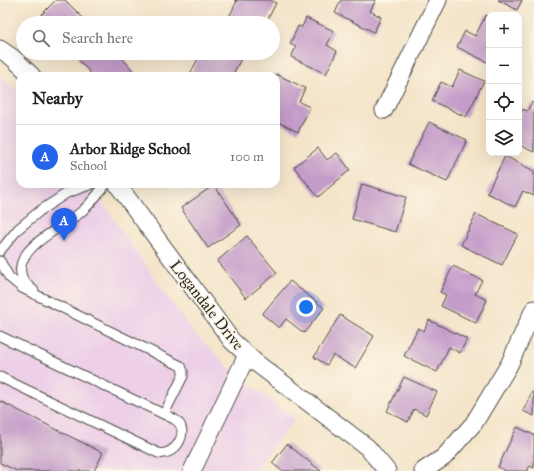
<!DOCTYPE html>
<html lang="en">
<head>
<meta charset="utf-8">
<style>
  :root { --surface:#fff; --page:#f2f2f2; --text:#222; --muted:#767676; --line:#e0e0e0; --accent:#2563eb }
  body { margin:0; font-family:"IM FELL Great Primer",serif; background:var(--page); color:var(--text) }
  .controls { position:absolute; right:12px; top:12px; display:grid; overflow:hidden; border-radius:8px; box-shadow:0 4px 16px #0002 }
  .controls button { width:36px; height:36px; display:grid; place-items:center; padding:0; border:0; border-bottom:1px solid var(--line); background:var(--surface); color:var(--text); font:20px sans-serif }
  .you { position:absolute; left:306px; top:307px; width:14px; height:14px; margin:-10px; border:3px solid #fff; border-radius:50%; background:#1a73e8; box-shadow:0 0 0 6px #1a73e833 }
  .badge { display:grid; place-items:center; width:26px; height:26px; border-radius:50%; background:var(--accent); color:#fff; font-size:13px; font-weight:700 }
  .pin { position:absolute; translate:-50% -33px; filter:drop-shadow(0 1px 2px #0008) }
  .pin::after { content:''; position:absolute; top:21px; width:14px; height:12px; background:inherit; clip-path:polygon(0 0,100% 0,50% 100%) }
  .list { margin:0; padding:0; list-style:none }
  h2 { display:flex; justify-content:space-between; align-items:center; height:52px; margin:0; padding:0 16px; font-size:17px }
  h2 small { font-size:13px; font-weight:400; color:var(--muted) }
  .list li { display:grid; grid-template-columns:26px 1fr auto; gap:12px; align-items:center; box-sizing:border-box; height:64px; padding:0 16px; border-top:1px solid var(--line) }
  .list b { display:block; font-size:15px; white-space:nowrap }
  .list p { margin:0; font-size:13px; white-space:nowrap; color:var(--muted) }
  .list em { font-size:13px; font-style:normal; color:var(--muted) }
  .icon { flex:none; width:22px; height:22px; fill:none; stroke:currentColor; stroke-width:2; stroke-linecap:round; stroke-linejoin:round }
  .map { position:relative; flex:none; width:534px; height:471px; overflow:hidden }
  .search { position:absolute; background:var(--surface); box-shadow:0 4px 16px #0002; left:16px; top:16px; width:264px; height:44px; display:flex; align-items:center; gap:10px; box-sizing:border-box; padding:0 14px; border-radius:22px; color:var(--muted); font-size:15px }
  .panel { position:absolute; background:var(--surface); box-shadow:0 4px 16px #0002; left:16px; top:72px; width:264px; height:116px; border-radius:12px }
  .map>svg:first-child { display:block }
  .built { fill:#edd0e8 }
  .building { fill:#c49cc9 }
  .lines { fill:none; stroke-linecap:round; stroke-linejoin:round }
  .lane-casing { stroke:#494743; stroke-width:11 }
  .street-casing { stroke:#494743; stroke-width:19 }
  .lane { stroke:#fff; stroke-width:9 }
  .street { stroke:#fff; stroke-width:17 }
  .labels { text-anchor:middle; dominant-baseline:central; stroke-width:3.5; stroke-linejoin:round; paint-order:stroke }
  .street-label { font-size:16px; fill:#2b2b2b; stroke:#fcf5e5 }
</style>
</head>
<body>
<div class="map">
<svg width="534" height="471" viewBox="0 0 534 471">
  <rect width="100%" height="100%" fill="#fcf5e5"/>
  <filter id="ink" filterUnits="userSpaceOnUse"><feTurbulence type="fractalNoise" baseFrequency=".025" numOctaves="2"/><feDisplacementMap in="SourceGraphic" scale="8" xChannelSelector="R" yChannelSelector="G"/><feConvolveMatrix kernelMatrix="1 2 1 2 8 2 1 2 1" color-interpolation-filters="sRGB"/></filter>
  <filter id="wash" filterUnits="userSpaceOnUse"><feTurbulence type="fractalNoise" baseFrequency=".012" numOctaves="4" result="noise"/><feDisplacementMap in="SourceGraphic" scale="16" xChannelSelector="R" yChannelSelector="G"/><feGaussianBlur stdDeviation="0.9" result="paint"/><feColorMatrix in="noise" values="0 0 0 0 0 0 0 0 0 0 0 0 0 0 0 0 0 1.4 0 .05"/><feComposite in="paint" operator="in"/></filter>
  <g filter="url(#wash)">
    <rect width="100%" height="100%" fill="#f4e4c9"/>
    <polygon class="built" points="0,76 20,94 20,184 90,184 167,297 195,334 231,369 295,420 253,471 0,471"/>
    <g id="blocks">
      <g class="building">
        <polygon points="56,0 65,0 88,23 34,23 34,22"/>
        <polygon points="234,0 269,0 276,3 266,23 226,23 237,1"/>
        <polygon points="341,0 376,0 370,11 381,17 374,32 335,13"/>
        <polygon points="498,0 522,0 517,10"/>
        <polygon points="486,15 489,16 489,63 457,47 465,31 475,36"/>
        <polygon points="306,18 334,31 327,45 337,51 326,74 291,57 296,47 290,44 298,26 302,27"/>
        <polygon points="85,53 118,53 135,73 132,76 93,76 78,59"/>
        <polygon points="201,53 205,53 213,57 215,53 244,53 232,76 194,76 190,74"/>
        <polygon points="460,70 484,81 466,117 432,101 441,82 452,87"/>
        <polygon points="276,74 305,88 299,102 310,107 298,132 276,121 275,76"/>
        <polygon points="532,102 534,104 534,152 519,145 519,118 523,109 527,111"/>
        <polygon points="429,122 467,140 447,182 408,164"/>
        <polygon points="318,148 327,160 337,153 350,170 318,197 294,167"/>
        <polygon points="505,156 534,171 534,196 523,191 515,207 487,193"/>
        <polygon points="362,184 406,197 395,232 352,219"/>
        <polygon points="214,185 241,225 208,248 181,208"/>
        <polygon points="476,214 518,234 502,265 461,245"/>
        <polygon points="247,236 277,273 246,298 217,261"/>
        <polygon points="453,266 482,280 475,294 487,300 476,323 441,306 446,295 440,292"/>
        <polygon points="290,281 324,308 304,333 286,319 279,328 262,314"/>
        <polygon points="340,315 374,336 355,368 333,355 327,365 314,357"/>
        <polygon points="429,320 467,339 460,353 449,347 437,372 404,356 418,328 424,331"/>
        <polygon points="404,377 437,392 426,415 414,409 408,422 387,411"/>
        <polygon points="532,392 534,392 534,416 523,411"/>
        <polygon points="0,401 103,453 94,471 17,471 0,463"/>
        <polygon points="517,427 534,435 534,468 530,466 527,471 506,471 498,467"/>
        <polygon points="287,444 321,471 282,471 272,463"/>
      </g>
    </g>
  </g>
  <g filter="url(#ink)">
    <use href="#blocks" fill-opacity="0" stroke="#494743" stroke-width="1"/>
    <g class="lines">
      <g class="lane-casing">
        <g id="lane">
          <polyline points="0,251 18,229 41,210 67,193 92,184"/>
          <polyline points="0,261 9,277 22,288 181,366 183,371 183,376 164,414"/>
          <path d="M34 291C30 287 24 283 22 277 11 249 65 226 81 212 91 204 98 193 106 184"/>
          <path d="M0 336 174 419C192 429 176 457 158 453L0 377"/>
        </g>
      </g>
      <g class="street-casing">
        <g id="street">
          <polyline points="0,49 13,58 32,76"/>
          <polyline points="384,110 438,0"/>
          <polyline points="117,184 232,341 255,362 367,447 387,471"/>
          <polyline points="192,471 247,355"/>
          <polyline points="423,471 444,457 474,423 509,365 534,309"/>
        </g>
      </g>
      <use href="#lane" class="lane"/>
      <use href="#street" class="street"/>
    </g>
  </g>
  <g class="labels">
    <g class="street-label">
      <text transform="translate(207 305) rotate(52)">Logandale Drive</text>
    </g>
  </g>
</svg>
<div class="controls">
<button>+</button>
<button>−</button>
<button><svg class="icon" aria-label="locate" viewBox="0 0 24 24"><circle cx="12" cy="12" r="6"/><path d="M12 2v4M12 18v4M2 12h4M18 12h4"/></svg></button>
<button><svg class="icon" aria-label="layers" viewBox="0 0 24 24"><path d="M12 4l9 5-9 5-9-5zM3 14l9 5 9-5"/></svg></button>
</div>
<div class="you"></div>
<div class="pin badge" style="left:64px;top:241px">A</div>
<div class="search"><svg class="icon" aria-label="search" viewBox="0 0 24 24"><circle cx="10" cy="10" r="6"/><path d="M15 15l6 6"/></svg>Search here</div>
<section class="panel">
<h2>Nearby<small></small></h2>
<ul class="list">
<li><span class="badge">A</span><div><b>Arbor Ridge School</b><p>School</p></div><em>100 m</em></li>
</ul>
</section>
</div>
</body>
</html>
